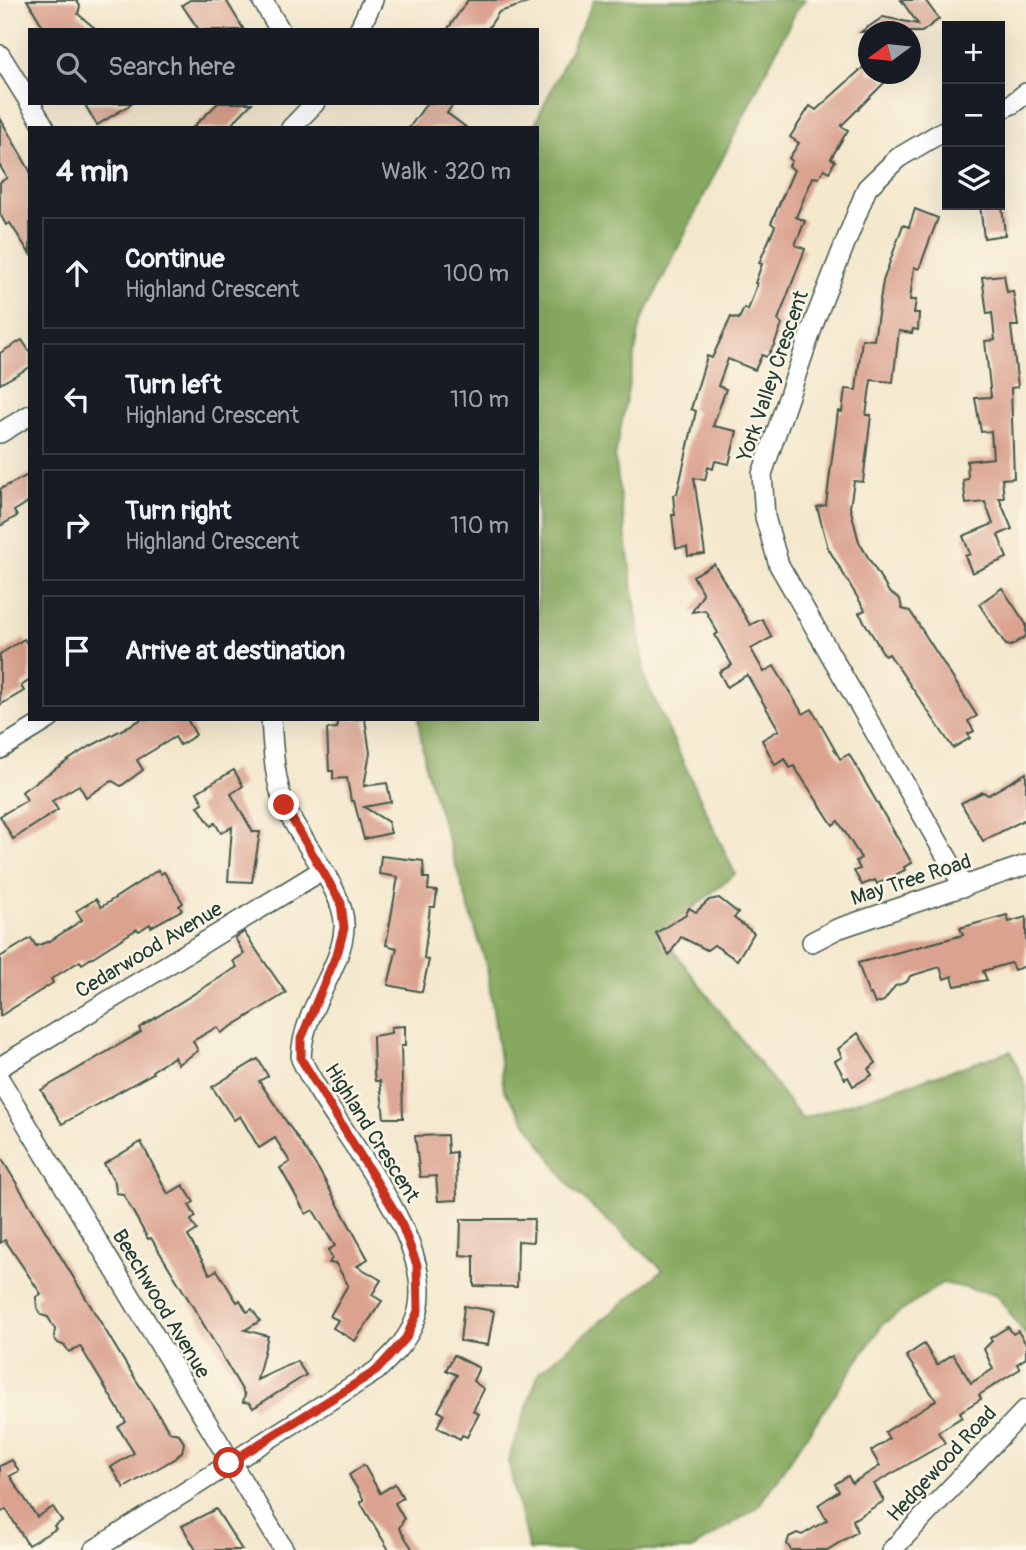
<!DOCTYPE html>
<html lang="en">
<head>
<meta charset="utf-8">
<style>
  :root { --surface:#171b24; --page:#242831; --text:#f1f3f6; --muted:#9ea1a6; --line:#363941 }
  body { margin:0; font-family:Pangolin,sans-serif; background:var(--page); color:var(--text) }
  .controls { position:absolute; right:21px; top:21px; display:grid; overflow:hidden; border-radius:0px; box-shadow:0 7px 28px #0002 }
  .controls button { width:63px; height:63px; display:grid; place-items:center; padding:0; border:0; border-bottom:2px solid var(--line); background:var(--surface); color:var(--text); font:35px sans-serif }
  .compass { position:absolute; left:858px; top:21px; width:63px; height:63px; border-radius:50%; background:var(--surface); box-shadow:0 7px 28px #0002; rotate:255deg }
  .stop { position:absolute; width:21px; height:21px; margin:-16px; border:5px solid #c8321e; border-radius:50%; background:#fff }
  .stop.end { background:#c8321e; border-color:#fff; box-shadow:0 2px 7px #0008 }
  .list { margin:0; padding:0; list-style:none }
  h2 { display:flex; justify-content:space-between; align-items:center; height:91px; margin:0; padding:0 28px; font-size:30px }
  h2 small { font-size:23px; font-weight:400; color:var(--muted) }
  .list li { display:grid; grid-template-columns:46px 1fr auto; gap:21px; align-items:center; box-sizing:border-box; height:112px; margin:0 14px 14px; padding:0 14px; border:2px solid var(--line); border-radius:0px }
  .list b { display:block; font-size:26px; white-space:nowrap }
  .list p { margin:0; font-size:23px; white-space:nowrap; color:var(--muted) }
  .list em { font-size:23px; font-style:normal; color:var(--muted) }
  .icon { flex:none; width:38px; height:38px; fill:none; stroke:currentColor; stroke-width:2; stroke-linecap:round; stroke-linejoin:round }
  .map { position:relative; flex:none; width:1026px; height:1550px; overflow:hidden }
  .search { position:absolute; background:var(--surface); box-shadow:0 7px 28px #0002; left:28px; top:28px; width:511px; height:77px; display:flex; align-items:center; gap:18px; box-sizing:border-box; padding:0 24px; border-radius:0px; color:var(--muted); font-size:26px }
  .panel { position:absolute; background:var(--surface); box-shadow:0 7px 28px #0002; left:28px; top:126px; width:511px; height:595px; border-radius:0px }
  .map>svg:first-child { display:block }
  .forest { fill:#86a95e; stroke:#527349; stroke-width:2 }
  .building { fill:#daa28f }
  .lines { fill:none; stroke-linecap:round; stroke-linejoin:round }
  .minor-casing { stroke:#3f574b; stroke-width:22 }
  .minor { stroke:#fff; stroke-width:19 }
  .route { stroke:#c8321e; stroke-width:9 }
  .labels { text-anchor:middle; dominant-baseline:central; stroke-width:5; stroke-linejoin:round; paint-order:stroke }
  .street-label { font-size:21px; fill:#1f3d34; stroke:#fcf5e5 }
</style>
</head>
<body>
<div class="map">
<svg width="1026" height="1550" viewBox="0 0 1026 1550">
  <rect width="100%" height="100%" fill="#fcf5e5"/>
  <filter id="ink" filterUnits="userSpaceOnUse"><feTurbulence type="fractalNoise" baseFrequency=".0143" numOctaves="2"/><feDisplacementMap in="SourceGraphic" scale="14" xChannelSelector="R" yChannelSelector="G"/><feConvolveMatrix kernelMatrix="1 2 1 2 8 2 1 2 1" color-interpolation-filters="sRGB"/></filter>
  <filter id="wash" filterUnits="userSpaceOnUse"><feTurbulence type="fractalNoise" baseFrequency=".00686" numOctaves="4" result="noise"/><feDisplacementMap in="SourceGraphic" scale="28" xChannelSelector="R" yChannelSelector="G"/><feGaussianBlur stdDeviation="1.57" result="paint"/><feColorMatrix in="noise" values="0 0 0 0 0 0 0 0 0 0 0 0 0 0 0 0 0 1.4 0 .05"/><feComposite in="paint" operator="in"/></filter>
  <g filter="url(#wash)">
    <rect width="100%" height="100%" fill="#f4e8cd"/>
    <polygon class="forest" points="594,0 805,0 795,13 641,322 615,457 645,679 735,874 661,934 802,1119 1011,1051 1026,1087 1026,1336 996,1294 942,1283 883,1324 757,1508 690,1550 529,1550 508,1461 539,1372 663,1270 572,1189 504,1090 487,967 426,769 418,719 537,719 537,128 533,128"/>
    <g id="blocks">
      <g class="building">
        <polygon points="27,0 76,0 80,6 78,14 97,30 45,30"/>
        <polygon points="190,0 226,0 244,30 199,30 182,5"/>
        <polygon points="468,0 528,0 528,3 499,12 487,30 447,30"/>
        <polygon points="901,0 925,0 939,19 922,32 861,32 883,17 918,24"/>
        <polygon points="869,62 869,74 878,74 886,81 841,126 848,130 831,158 835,161 829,172 824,169 819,178 813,177 796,217 805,221 795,245 805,249 778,320 782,324 774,345 767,357 762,355 755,370 728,359 718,386 726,389 713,426 737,431 729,464 715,461 713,469 708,467 705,480 694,478 705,554 688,556 687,547 676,548 672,515 675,515 673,495 677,494 696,411 691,409 707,356 712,358 731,317 739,319 744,308 748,310 757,284 755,283 762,264 759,263 775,226 771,223 794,170 789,166 792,161 789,158 799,143 790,137 810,106 816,110"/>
        <polygon points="84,103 133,103 97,125"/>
        <polygon points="218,103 252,103 228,128 192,128"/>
        <polygon points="427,103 454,103 447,113 467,128 409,128"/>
        <polygon points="0,118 30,171 30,254 10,223 6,225 0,214 0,182 7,178 0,166"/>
        <polygon points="980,205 1002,205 1005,235 984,238"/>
        <polygon points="915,209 938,218 919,269 914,267 910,300 916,300 914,313 919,313 918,330 913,329 912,333 899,331 893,382 871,380 866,415 871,415 863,482 854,481 850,507 859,542 889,592 900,599 902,609 910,611 977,716 968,721 974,731 968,734 970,738 953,748 889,654 885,656 859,613 865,610 828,548 817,507 826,505 838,411 842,412 845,389 856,390 862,339 874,340 883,281 903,225 909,227"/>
        <polygon points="1004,275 1007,292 1013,291 1018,326 1011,326 1018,387 1011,388 1014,478 1002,479 1004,498 999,498 1012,529 998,535 1007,558 972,573 965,556 970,554 963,536 993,524 985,502 966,504 963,480 968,479 967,461 993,458 991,431 981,432 975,398 991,397 985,341 995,340 992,313 987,314 982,277"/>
        <polygon points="22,340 30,352 30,367 0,384 0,353"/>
        <polygon points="30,474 30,501 14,511 17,516 0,526 0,489"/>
        <polygon points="714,564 750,625 762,619 772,637 751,649 764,672 774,666 803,714 812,709 840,759 849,754 912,863 904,867 905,870 877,884 875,880 862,885 854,871 860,869 856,861 861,858 838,821 833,825 794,766 790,768 785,759 775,765 762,740 779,730 747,675 727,687 719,672 732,665 715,635 718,633 705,610 692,612 703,594 693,576"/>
        <polygon points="1002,588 1026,624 1026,636 1011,646 1006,645 979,604"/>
        <polygon points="24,639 30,648 30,680 21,686 24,691 0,705 0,654"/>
        <polygon points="142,719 187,719 196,735 180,745 175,737 137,760 143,770 121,786 112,781 86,797 79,785 52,801 58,810 13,839 0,816 27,800 22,792 24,790 85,749"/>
        <polygon points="337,719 365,719 370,753 364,786 387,783 391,802 364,807 388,822 391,833 364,839 354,801 351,801 347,778 333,779 333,771 329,771 327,729 337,728"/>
        <polygon points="234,770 243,786 231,794 253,832 260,832 252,882 228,881 232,827 221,833 215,823 211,826 198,806 203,803 197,792"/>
        <polygon points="1026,773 1026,819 983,841 961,803 983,792 988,795"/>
        <polygon points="381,856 423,861 424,878 429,878 428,890 437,891 435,907 430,907 424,959 429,960 422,992 388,985 397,948 386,945 398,877 379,874"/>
        <polygon points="158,870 161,874 164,872 183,903 179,906 182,910 151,927 150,924 139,931 137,929 82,964 80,961 51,979 53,983 0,1016 0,957 31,938 36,946 50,941 82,920 76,911 96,899 101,907"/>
        <polygon points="719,898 738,913 734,918 754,933 737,960 714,945 707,950 681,937 669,955 656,933 686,914 689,908 696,912 709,900"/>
        <polygon points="1007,915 1009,922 1026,917 1026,966 1014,970 1011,963 983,971 987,980 955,986 952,976 944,979 940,967 910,976 907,982 895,986 884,1001 875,1004 871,994 869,995 858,963 963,935 960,928"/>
        <polygon points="244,932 286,993 221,1033 217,1027 193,1041 198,1051 178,1064 174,1057 152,1071 153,1073 62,1124 41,1090 141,1032 139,1028 237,967 233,961 244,954 235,938"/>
        <polygon points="405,1026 405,1046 401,1046 403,1118 384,1118 380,1081 375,1081 374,1074 373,1036 391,1033 391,1027"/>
        <polygon points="858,1033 876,1063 868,1069 872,1075 853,1086 848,1077 845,1079 835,1061 842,1057 838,1049"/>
        <polygon points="258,1059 268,1076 259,1081 319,1170 368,1259 357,1266 381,1280 372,1295 382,1301 355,1341 333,1328 338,1320 330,1316 348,1285 336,1264 329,1263 332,1258 328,1250 335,1246 313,1210 306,1214 280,1168 290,1162 275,1138 259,1148 240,1116 234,1120 212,1087"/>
        <polygon points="447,1135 448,1153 456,1152 457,1200 438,1201 436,1176 420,1177 415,1136"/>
        <polygon points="141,1142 168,1194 183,1185 194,1202 189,1205 196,1217 191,1220 197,1230 188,1236 210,1274 217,1270 237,1302 240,1300 247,1312 252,1309 260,1321 245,1330 268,1336 257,1380 297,1361 306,1375 253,1408 250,1403 243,1402 245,1395 201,1320 151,1238 148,1239 123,1194 116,1193 115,1182 104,1164"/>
        <polygon points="0,1156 127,1366 170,1432 179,1434 184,1443 182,1452 174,1459 124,1488 111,1467 134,1453 118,1427 126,1422 80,1346 69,1352 65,1346 58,1343 54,1338 55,1329 48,1317 41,1315 37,1308 36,1297 41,1294 5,1240 0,1243"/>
        <polygon points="461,1219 534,1219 533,1242 518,1241 517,1287 474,1286 474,1256 460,1255"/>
        <polygon points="464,1306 494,1311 488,1345 460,1341"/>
        <polygon points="1008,1327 1013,1334 1018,1331 1026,1344 1026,1358 1017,1364 1020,1369 979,1395 981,1399 960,1412 962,1417 938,1432 945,1443 874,1484 884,1501 853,1520 857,1532 827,1550 791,1550 787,1544 789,1537 797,1533 802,1535 827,1520 818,1505 839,1491 835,1484 848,1476 852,1483 880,1466 871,1451 889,1439 885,1432 936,1400 906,1356 924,1344 937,1365 953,1354 971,1383 993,1369 984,1349 992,1341 990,1338"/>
        <polygon points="454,1355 479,1368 473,1381 484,1389 473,1411 479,1414 467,1437 462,1435 460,1439 437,1427 444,1414 438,1411 457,1375 446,1370"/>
        <polygon points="12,1460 19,1471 10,1476 37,1517 53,1507 62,1521 54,1526 56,1529 28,1545 6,1509 0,1513 0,1466"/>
        <polygon points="364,1465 380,1493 395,1484 403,1498 395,1503 404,1519 399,1528 413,1550 389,1550 360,1502 364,1500 349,1475"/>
        <polygon points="216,1509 242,1550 196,1550 182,1526"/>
      </g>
    </g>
  </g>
  <g filter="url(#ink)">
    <use href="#blocks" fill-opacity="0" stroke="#3f574b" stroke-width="2"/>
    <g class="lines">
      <g class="minor-casing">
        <g id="minor">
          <polyline points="262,0 280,30"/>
          <polyline points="359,30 373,0"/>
          <polyline points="0,55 30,103"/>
          <polyline points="30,103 45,128"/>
          <polyline points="1000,109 1012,104 1026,93"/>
          <polyline points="291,128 315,103"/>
          <polyline points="947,129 898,158 867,188 816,317 762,474 765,517 779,565 964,887"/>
          <polyline points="0,433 30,415"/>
          <polyline points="0,749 49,719"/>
          <polyline points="812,942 837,929 1026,865"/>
          <polyline points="0,1067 321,871"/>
          <polyline points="0,1080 284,1550"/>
          <path d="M94 1550 376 1371C394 1354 412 1336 418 1311 436 1235 332 1127 301 1059 302 1009 342 970 344 928 347 892 298 839 284 804 274 777 273 748 271 719"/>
          <polyline points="892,1550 1025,1410"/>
        </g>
      </g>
      <use href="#minor" class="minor"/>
    </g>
  </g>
  <g class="lines" filter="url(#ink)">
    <polyline class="route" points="229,1463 376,1371 406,1338 418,1311 417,1265 400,1220 301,1059 301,1039 338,951 344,928 341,903 284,805"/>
  </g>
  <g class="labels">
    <g class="street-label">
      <text transform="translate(773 376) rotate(-71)">York Valley Crescent</text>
      <text transform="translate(911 880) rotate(-18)">May Tree Road</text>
      <text transform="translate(149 950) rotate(-31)">Cedarwood Avenue</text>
      <text transform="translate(372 1133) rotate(58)">Highland Crescent</text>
      <text transform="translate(161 1304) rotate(59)">Beechwood Avenue</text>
      <text transform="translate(942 1464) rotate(-47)">Hedgewood Road</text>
    </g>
  </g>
</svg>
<div class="controls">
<button>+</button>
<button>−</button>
<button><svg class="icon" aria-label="layers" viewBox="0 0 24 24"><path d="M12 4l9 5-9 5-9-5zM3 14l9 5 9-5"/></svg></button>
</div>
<svg class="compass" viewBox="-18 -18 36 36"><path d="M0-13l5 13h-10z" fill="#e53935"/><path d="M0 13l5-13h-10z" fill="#9ea1a6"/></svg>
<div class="stop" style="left:229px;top:1463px"></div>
<div class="stop end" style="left:284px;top:805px"></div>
<div class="search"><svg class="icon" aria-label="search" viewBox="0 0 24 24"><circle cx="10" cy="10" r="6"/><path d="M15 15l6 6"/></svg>Search here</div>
<section class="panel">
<h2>4 min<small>Walk · 320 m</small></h2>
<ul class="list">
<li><svg class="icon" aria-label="ahead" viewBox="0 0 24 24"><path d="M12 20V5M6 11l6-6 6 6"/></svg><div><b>Continue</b><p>Highland Crescent</p></div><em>100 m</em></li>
<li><svg class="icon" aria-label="left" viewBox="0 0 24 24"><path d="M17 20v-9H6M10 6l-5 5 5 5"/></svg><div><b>Turn left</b><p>Highland Crescent</p></div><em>110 m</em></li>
<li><svg class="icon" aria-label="right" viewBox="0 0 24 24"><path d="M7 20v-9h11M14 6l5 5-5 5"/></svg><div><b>Turn right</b><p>Highland Crescent</p></div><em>110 m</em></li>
<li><svg class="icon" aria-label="arrive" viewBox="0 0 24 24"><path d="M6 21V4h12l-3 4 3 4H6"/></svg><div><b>Arrive at destination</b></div></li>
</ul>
</section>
</div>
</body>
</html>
